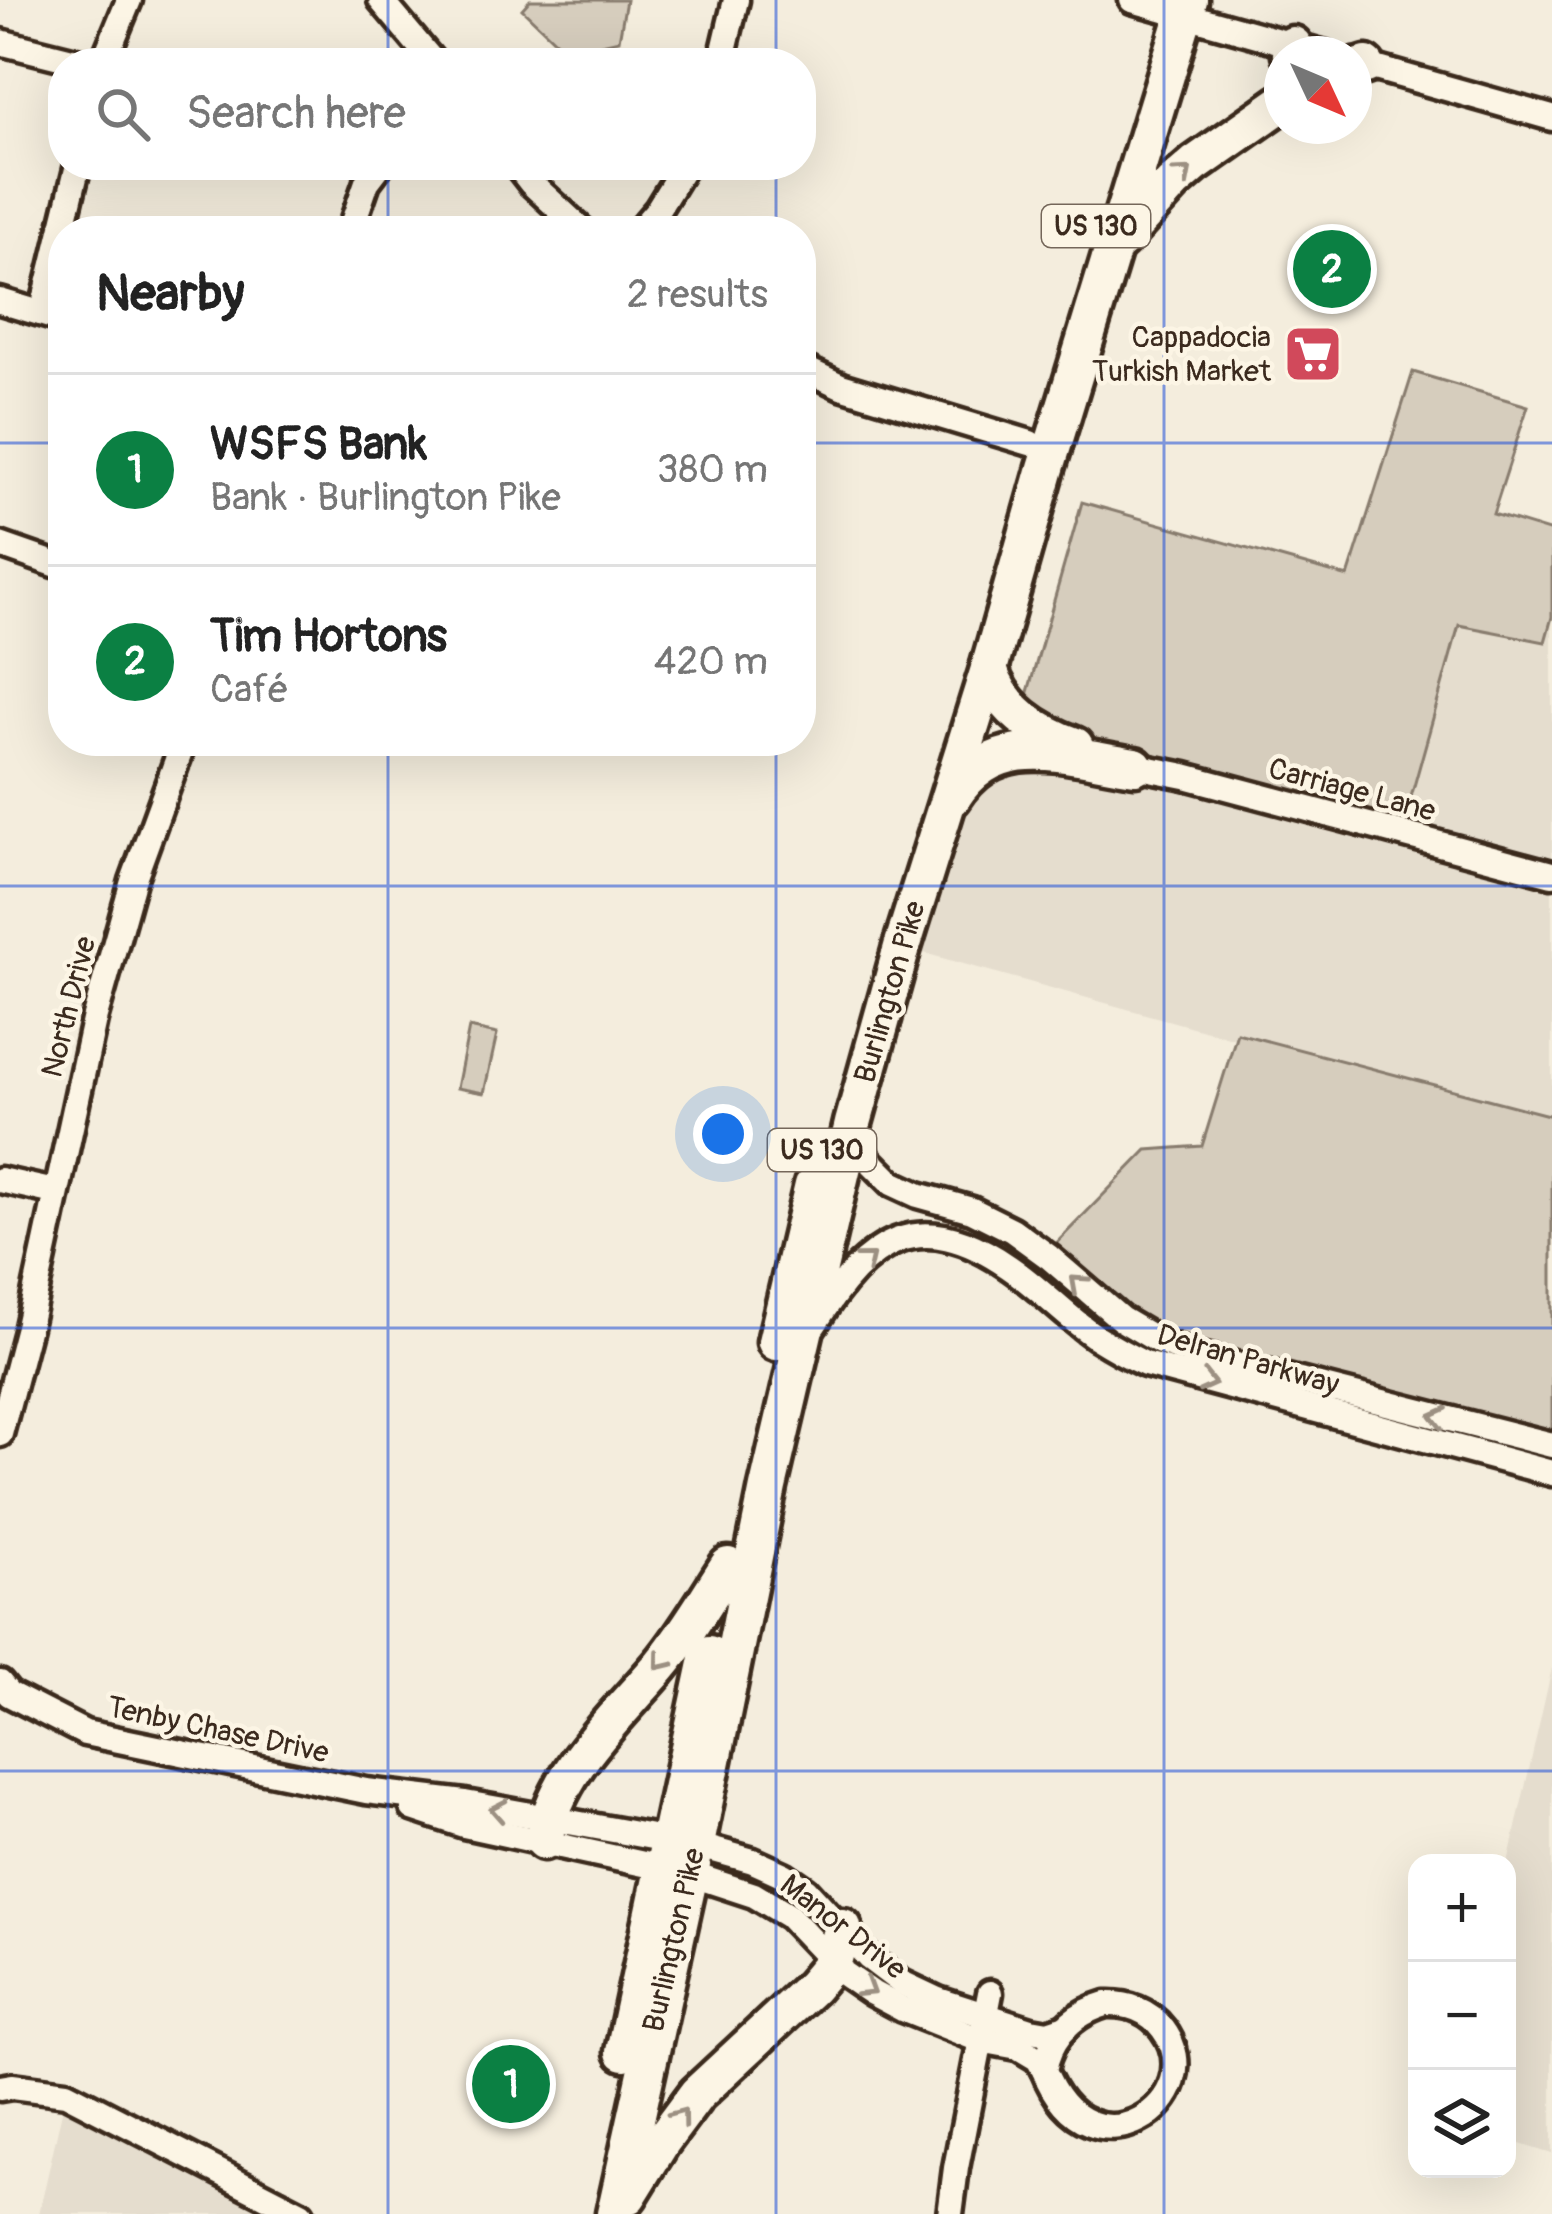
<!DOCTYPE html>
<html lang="en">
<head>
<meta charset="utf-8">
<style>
  :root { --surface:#fff; --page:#f6f6f6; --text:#222; --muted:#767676; --line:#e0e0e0; --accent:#0b8043 }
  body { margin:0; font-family:Pangolin,sans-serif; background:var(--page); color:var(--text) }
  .controls { position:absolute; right:36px; bottom:36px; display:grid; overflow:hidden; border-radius:24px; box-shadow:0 12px 48px #0002 }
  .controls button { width:108px; height:108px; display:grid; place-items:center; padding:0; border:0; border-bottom:3px solid var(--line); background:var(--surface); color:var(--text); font:60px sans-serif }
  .compass { position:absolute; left:1264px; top:36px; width:108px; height:108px; border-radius:50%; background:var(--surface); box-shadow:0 12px 48px #0002; rotate:134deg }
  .you { position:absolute; left:723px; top:1134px; width:42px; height:42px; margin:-30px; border:9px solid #fff; border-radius:50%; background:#1a73e8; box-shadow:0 0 0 18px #1a73e833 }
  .badge { display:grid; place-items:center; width:78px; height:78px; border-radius:50%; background:var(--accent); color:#fff; font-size:39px; font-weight:700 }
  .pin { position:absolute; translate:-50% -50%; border:6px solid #fff; box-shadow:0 3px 12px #0006 }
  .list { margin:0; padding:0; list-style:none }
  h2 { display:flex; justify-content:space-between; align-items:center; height:156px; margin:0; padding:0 48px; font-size:51px }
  h2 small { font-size:39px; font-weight:400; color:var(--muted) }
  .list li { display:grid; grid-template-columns:78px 1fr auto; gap:36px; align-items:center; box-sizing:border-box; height:192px; padding:0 48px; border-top:3px solid var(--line) }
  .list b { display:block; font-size:45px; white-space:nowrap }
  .list p { margin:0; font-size:39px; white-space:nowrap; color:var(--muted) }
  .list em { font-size:39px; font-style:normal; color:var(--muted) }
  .icon { flex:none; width:66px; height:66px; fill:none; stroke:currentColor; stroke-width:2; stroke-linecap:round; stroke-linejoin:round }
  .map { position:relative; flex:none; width:1552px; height:2214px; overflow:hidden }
  .search { position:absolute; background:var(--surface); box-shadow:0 12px 48px #0002; left:48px; top:48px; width:768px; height:132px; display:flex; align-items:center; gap:30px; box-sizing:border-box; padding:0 42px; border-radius:48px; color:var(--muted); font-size:45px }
  .panel { position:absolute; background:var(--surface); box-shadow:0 12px 48px #0002; left:48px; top:216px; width:768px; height:540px; border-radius:48px }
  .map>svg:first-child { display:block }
  .built { fill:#e5ddce }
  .green { fill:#d6cdbd; stroke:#887c6e; stroke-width:3 }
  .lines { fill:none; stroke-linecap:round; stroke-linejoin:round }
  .minor-casing { stroke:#3b2a1e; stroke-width:33 }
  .highway-casing { stroke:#3b2a1e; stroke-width:45 }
  .minor { stroke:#fcf5e5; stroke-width:24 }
  .highway { stroke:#fcf5e5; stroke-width:36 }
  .oneway { stroke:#9c9082 }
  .grid { fill:none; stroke:#1d4ed8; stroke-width:3; stroke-opacity:0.55 }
  .labels { text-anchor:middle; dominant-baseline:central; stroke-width:9; stroke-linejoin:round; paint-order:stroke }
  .shield { fill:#fcf5e5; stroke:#75675a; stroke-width:3 }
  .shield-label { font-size:27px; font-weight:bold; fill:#3b2a1e }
  .poi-label { font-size:30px; fill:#3b2a1e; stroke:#fcf5e5; text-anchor:end }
  .street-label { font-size:30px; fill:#3b2a1e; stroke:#fcf5e5 }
</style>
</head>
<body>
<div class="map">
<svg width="1552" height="2214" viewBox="0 0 1552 2214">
  <rect width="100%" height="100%" fill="#f4eddd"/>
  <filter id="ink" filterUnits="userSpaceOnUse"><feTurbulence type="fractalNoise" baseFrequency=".00833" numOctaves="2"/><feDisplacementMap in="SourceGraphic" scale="24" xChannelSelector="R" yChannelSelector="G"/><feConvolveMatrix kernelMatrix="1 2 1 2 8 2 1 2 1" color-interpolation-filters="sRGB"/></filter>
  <g filter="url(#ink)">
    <g class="built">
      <polygon points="1552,526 1552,1126 902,947 961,784 1464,599 1528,608"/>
      <polygon points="1552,1668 1552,2154 1507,2140 1507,1867"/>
      <polygon points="66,2093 301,2214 39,2214"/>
    </g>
    <g class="green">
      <polygon points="530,0 626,0 619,40 567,52 522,9"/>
      <polygon points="1413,372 1528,406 1493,514 1552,532 1552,617 1545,642 1459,625 1399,840 1016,734 1082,502 1348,577"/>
      <polygon points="469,1028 497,1034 484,1093 457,1088"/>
      <polygon points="1237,1033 1552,1116 1552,1456 1094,1315 1038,1262 1147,1150 1202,1146"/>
    </g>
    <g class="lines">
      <g class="minor-casing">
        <g id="minor">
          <polyline points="381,0 434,63"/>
          <polyline points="1132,0 1325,54"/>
          <polyline points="0,42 84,63"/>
          <polyline points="1354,62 1552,118"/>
          <polyline points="103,63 129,0"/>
          <polyline points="721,63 736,0"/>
          <polyline points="517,165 531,183 583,231"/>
          <polyline points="350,231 367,182 380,165"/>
          <polyline points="639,231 658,209 685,165"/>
          <polyline points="0,301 63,320"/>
          <polyline points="42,313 78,165"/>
          <polyline points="801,367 841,386 1030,443"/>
          <polyline points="0,545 63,567"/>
          <polyline points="1135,766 1185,776 1552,874"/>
          <polyline points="853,1123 867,1158 892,1183 918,1195 972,1210 1012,1230 1049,1257 1121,1319 1160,1342 1201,1356 1552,1445"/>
          <polyline points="0,1180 55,1192"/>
          <path d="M814 1325C867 1240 918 1204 1009 1267 1040 1288 1065 1316 1096 1337 1112 1347 1128 1356 1145 1364L1552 1473"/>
          <polyline points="0,1434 28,1327 94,1020 133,881 184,741"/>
          <polyline points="0,1683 9,1694 85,1733 366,1791 465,1803 696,1845 753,1861 784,1875 806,1890 869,1958 902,1983 938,2000 1031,2030 1048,2033 1063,2028"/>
          <polyline points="413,1808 464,1825 690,1874 754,1895 789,1916 843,1973 872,1993 902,2009 980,2040 1018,2047 1038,2059 1044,2070"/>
          <path d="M1106 2004C1127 2003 1149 2010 1163 2029 1215 2098 1090 2187 1044 2070 1051 2036 1072 2014 1106 2004Z"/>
          <polyline points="0,2088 12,2086 66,2093 301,2214"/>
          <polyline points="950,2214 956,2168 990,1993"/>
        </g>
      </g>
      <g class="highway-casing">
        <g id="highway">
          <polyline points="1291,54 1293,45"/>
          <polyline points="1354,69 1366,65"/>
          <polyline points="1120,241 1173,183 1195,164 1282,103"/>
          <path d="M989 669C1001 710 1037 732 1075 746"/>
          <path d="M952 798C997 727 1066 756 1135 766"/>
          <polyline points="776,1342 813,1185"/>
          <path d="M544 1841C554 1772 617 1717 660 1666 686 1635 706 1600 728 1566"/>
          <polyline points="624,2052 709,1654"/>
          <polyline points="628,2196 662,2141 697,2094 812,1987 833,1962 843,1927"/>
          <polyline points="615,2214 690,1874 768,1487 853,1123 902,947 989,669 1046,468 1189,0"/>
        </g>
      </g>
      <use href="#minor" class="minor"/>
      <use href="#highway" class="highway"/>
    </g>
    <defs><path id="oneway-chevron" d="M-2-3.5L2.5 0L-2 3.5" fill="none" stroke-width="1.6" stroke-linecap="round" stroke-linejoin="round" transform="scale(3)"/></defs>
    <g class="oneway">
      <use href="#oneway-chevron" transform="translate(1184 174) rotate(-41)"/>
      <use href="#oneway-chevron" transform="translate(867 1260) rotate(-39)"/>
      <use href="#oneway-chevron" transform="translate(1078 1283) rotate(-138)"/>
      <use href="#oneway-chevron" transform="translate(1208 1382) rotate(14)"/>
      <use href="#oneway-chevron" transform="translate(1438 1417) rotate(-166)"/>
      <use href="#oneway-chevron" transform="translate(662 1662) rotate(129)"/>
      <use href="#oneway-chevron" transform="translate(498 1810) rotate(-169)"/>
      <use href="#oneway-chevron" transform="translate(867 1989) rotate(32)"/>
      <use href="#oneway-chevron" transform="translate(680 2116) rotate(-53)"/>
    </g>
  </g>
  <path class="grid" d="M388 0V63M776 0V63M1164 0V2214M388 165V231M776 165V231M0 443H63M801 443H1552M388 741V2214M776 741V2214M0 886H1552M0 1328H1552M0 1771H1552"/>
  <defs>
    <g id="supermarket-square" transform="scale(3)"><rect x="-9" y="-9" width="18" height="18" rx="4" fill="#d1495b" stroke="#fcf5e5"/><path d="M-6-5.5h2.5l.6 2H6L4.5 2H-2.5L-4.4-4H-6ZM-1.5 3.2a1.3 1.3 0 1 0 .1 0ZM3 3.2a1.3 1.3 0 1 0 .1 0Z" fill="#fff"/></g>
  </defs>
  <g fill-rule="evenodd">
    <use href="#supermarket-square" x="1313" y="354"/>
  </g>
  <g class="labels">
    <g class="shield">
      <rect x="1042" y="205" width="108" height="42" rx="9"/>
      <rect x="768" y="1129" width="108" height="42" rx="9"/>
    </g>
    <g class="shield-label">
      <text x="1096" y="226">US 130</text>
      <text x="822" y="1150">US 130</text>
    </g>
    <g class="poi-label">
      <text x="1271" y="337">Cappadocia<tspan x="1271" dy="34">Turkish Market</tspan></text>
    </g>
    <g class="street-label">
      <text transform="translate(1352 790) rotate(15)">Carriage Lane</text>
      <text transform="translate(890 992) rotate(-74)">Burlington Pike</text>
      <text transform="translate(69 1007) rotate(-76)">North Drive</text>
      <text transform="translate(1248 1360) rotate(16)">Delran Parkway</text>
      <text transform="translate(218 1730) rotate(12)">Tenby Chase Drive</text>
      <text transform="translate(843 1927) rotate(38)">Manor Drive</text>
      <text transform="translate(674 1940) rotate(-77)">Burlington Pike</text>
    </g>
  </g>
</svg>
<div class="controls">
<button>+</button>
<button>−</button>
<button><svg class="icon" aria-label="layers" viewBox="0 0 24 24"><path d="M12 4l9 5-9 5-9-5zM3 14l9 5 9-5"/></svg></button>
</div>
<svg class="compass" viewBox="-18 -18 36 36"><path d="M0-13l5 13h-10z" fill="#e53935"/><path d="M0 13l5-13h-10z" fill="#767676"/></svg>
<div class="you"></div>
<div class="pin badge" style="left:511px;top:2084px">1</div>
<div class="pin badge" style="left:1332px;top:269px">2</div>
<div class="search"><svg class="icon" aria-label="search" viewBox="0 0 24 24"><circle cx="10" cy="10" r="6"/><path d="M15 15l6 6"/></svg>Search here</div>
<section class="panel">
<h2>Nearby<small>2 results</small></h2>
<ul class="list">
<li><span class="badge">1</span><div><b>WSFS Bank</b><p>Bank · Burlington Pike</p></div><em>380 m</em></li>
<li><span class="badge">2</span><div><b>Tim Hortons</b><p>Café</p></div><em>420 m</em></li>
</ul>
</section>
</div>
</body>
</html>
